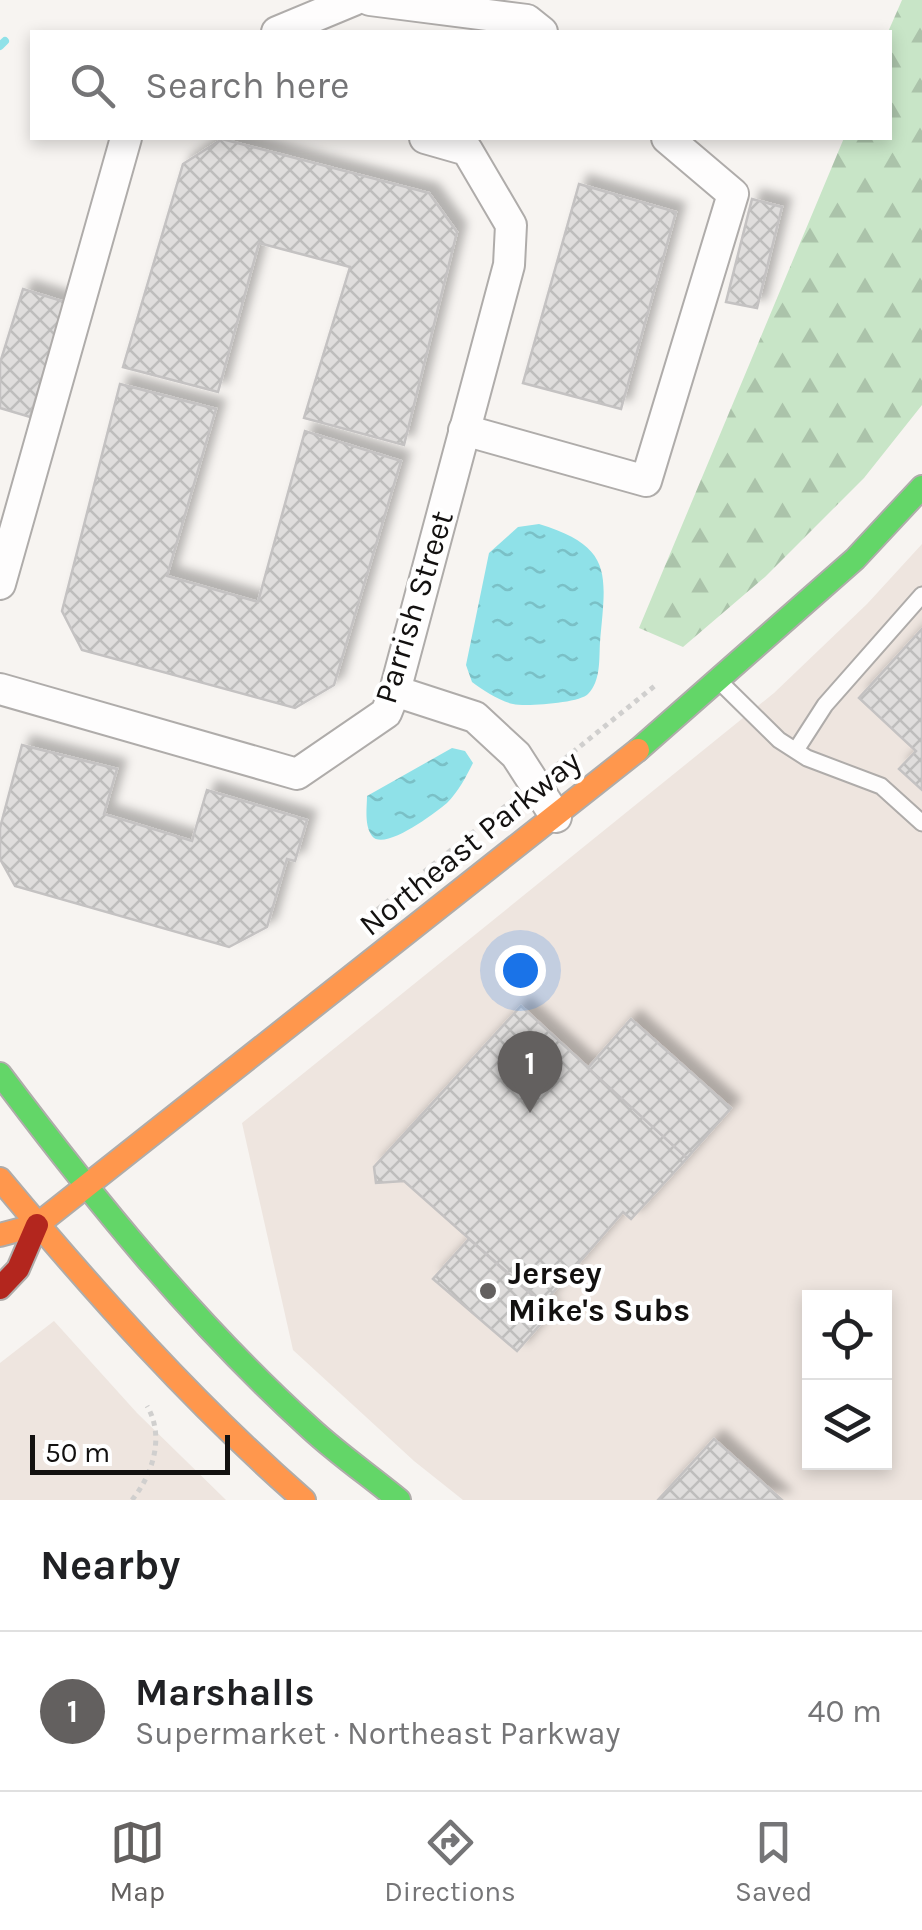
<!DOCTYPE html>
<html lang="en">
<head>
<meta charset="utf-8">
<style>
  :root { --surface:#fff; --page:#f2f2f2; --text:#202124; --muted:#757577; --line:#e0e0e0; --accent:#63605f }
  body { margin:0; font-family:Karla,sans-serif; background:var(--page); color:var(--text) }
  .controls { position:absolute; right:30px; bottom:30px; display:grid; overflow:hidden; border-radius:0px; box-shadow:0 5px 15px #0003 }
  .controls button { width:90px; height:90px; display:grid; place-items:center; padding:0; border:0; border-bottom:2px solid var(--line); background:var(--surface); color:var(--text); font:50px sans-serif }
  .scale { position:absolute; left:30px; bottom:25px; width:200px; box-sizing:border-box; padding-left:10px; border:5px solid #131110; border-top:0; font-size:28px; line-height:35px; white-space:nowrap; color:#131110; -webkit-text-stroke:8px #fff; paint-order:stroke }
  .you { position:absolute; left:520px; top:970px; width:35px; height:35px; margin:-25px; border:8px solid #fff; border-radius:50%; background:#1a73e8; box-shadow:0 0 0 15px #1a73e833 }
  .badge { display:grid; place-items:center; width:65px; height:65px; border-radius:50%; background:var(--accent); color:#fff; font-size:32px; font-weight:700 }
  .pin { position:absolute; translate:-50% -82px; filter:drop-shadow(0 2px 5px #0008) }
  .pin::after { content:''; position:absolute; top:52px; width:35px; height:30px; background:inherit; clip-path:polygon(0 0,100% 0,50% 100%) }
  .list { margin:0; padding:0; list-style:none }
  h2 { display:flex; justify-content:space-between; align-items:center; height:130px; margin:0; padding:0 40px; font-size:42px }
  h2 small { font-size:32px; font-weight:400; color:var(--muted) }
  .list li { display:grid; grid-template-columns:65px 1fr auto; gap:30px; align-items:center; box-sizing:border-box; height:160px; padding:0 40px; border-top:2px solid var(--line) }
  .list b { display:block; font-size:38px; white-space:nowrap }
  .list p { margin:0; font-size:32px; white-space:nowrap; color:var(--muted) }
  .list em { font-size:32px; font-style:normal; color:var(--muted) }
  .icon { flex:none; width:55px; height:55px; fill:none; stroke:currentColor; stroke-width:2; stroke-linecap:round; stroke-linejoin:round }
  .map { position:relative; flex:none; width:922px; height:1500px; overflow:hidden }
  .search { position:absolute; background:var(--surface); box-shadow:0 5px 15px #0003; left:30px; right:30px; top:30px; height:110px; display:flex; align-items:center; gap:25px; box-sizing:border-box; padding:0 35px; border-radius:0px; color:var(--muted); font-size:38px }
  .sheet { height:290px; background:var(--surface) }
  nav { display:flex; justify-content:space-around; align-items:center; box-sizing:border-box; height:140px; border-top:2px solid var(--line); background:var(--surface); font-size:28px; color:var(--muted) }
  nav a { display:grid; justify-items:center; gap:5px }
  nav .on { color:var(--accent) }
  .map>svg:first-child { display:block }
  .built { fill:#eee5df; fill-rule:evenodd }
  .forest { fill:url(#forest-firs) }
  .water { fill:url(#water-ripples) }
  .lines { fill:none; stroke-linecap:round; stroke-linejoin:round }
  .stream { stroke:#8fe1e8; stroke-width:8 }
  .building { fill:url(#building-cross-hatch); stroke:#c4c2c2; stroke-width:2.5; filter:url(#shadow) }
  .lane-casing { stroke:#afacaa; stroke-width:19 }
  .street-casing { stroke:#afacaa; stroke-width:34 }
  .fast-casing { stroke:#afacaa; stroke-width:26 }
  .slow-casing { stroke:#afacaa; stroke-width:26 }
  .jam-casing { stroke:#afacaa; stroke-width:26 }
  .path { stroke:#d0cfce; stroke-width:5; stroke-dasharray:5 5; stroke-linecap:butt }
  .lane { stroke:#fefdfd; stroke-width:15 }
  .street { stroke:#fefdfd; stroke-width:30 }
  .fast { stroke:#63d668; stroke-width:22 }
  .slow { stroke:#ff974d; stroke-width:22 }
  .jam { stroke:#b3261e; stroke-width:22 }
  .poi-dot { fill:#63605f; stroke:#fff; stroke-width:4 }
  .labels { text-anchor:middle; dominant-baseline:central; stroke-width:8; stroke-linejoin:round; paint-order:stroke }
  .street-label { font-size:32px; fill:#131110; stroke:#fff }
  .poi-label { font-size:32px; font-weight:bold; fill:#131110; stroke:#fff; text-anchor:start }
</style>
</head>
<body>
<div class="map">
<svg width="922" height="1500" viewBox="0 0 922 1500">
  <defs>
    <pattern id="forest-firs" width="22" height="20" patternUnits="userSpaceOnUse" patternTransform="scale(2.5)"><rect width="22" height="20" fill="#c8e5c7"/><path d="M5 1l3.5 6h-7zM16 11l3.5 6h-7z" fill="#abc3aa"/></pattern>
    <pattern id="water-ripples" width="26" height="14" patternUnits="userSpaceOnUse" patternTransform="scale(2.5)"><rect width="26" height="14" fill="#8fe1e8"/><path d="M2 4q2-2 4 0t4 0M15 11q2-2 4 0t4 0" fill="none" stroke="#7ac0c6"/></pattern>
    <pattern id="building-cross-hatch" width="8" height="8" patternUnits="userSpaceOnUse" patternTransform="scale(2.5)"><rect width="8" height="8" fill="#dfdddc"/><path d="M0 0l8 8M0 8l8-8" fill="none" stroke="#bebdbc"/></pattern>
    <filter id="shadow"><feDropShadow dx="9" dy="-9" stdDeviation="5" flood-color="#0004"/></filter>
  </defs>
  <rect width="100%" height="100%" fill="#f7f4f1"/>
  <g class="built">
    <path d="M922 544V1500H463L414 1461 293 1350 242 1123 774 693 867 604ZM810 1298H884V1462H810Z"/>
    <polygon points="54,1321 137,1413 226,1500 0,1500 0,1363"/>
  </g>
  <polygon class="forest" points="902,0 922,0 922,405 864,478 765,577 683,647 639,628 844,138 890,138 888,32"/>
  <g class="water">
    <path d="M539 524C614 547 606 574 600 642 599 659 601 681 588 694 580 703 525 707 513 704 499 701 483 690 472 682L466 665 489 553 518 527Z"/>
    <path d="M452 748 465 751 473 763C466 777 458 792 447 803 435 813 384 852 372 836 364 825 367 808 367 796Z"/>
  </g>
  <g class="lines">
    <polyline class="stream" points="0,46 5,41"/>
  </g>
  <g class="building">
    <polygon points="222,139 429,193 457,232 404,445 304,418 350,267 259,243 218,392 123,367 183,164"/>
    <polygon points="579,184 676,212 621,409 523,383"/>
    <polygon points="752,199 782,207 757,308 726,302"/>
    <polygon points="23,289 65,302 30,417 0,408 0,363"/>
    <polygon points="120,384 216,409 167,576 258,602 305,431 401,461 334,685 295,708 82,650 62,611"/>
    <polygon points="922,629 922,790 899,769 916,751 859,698"/>
    <polygon points="22,745 117,769 104,814 192,841 207,790 307,820 295,861 287,859 267,927 229,947 15,886 0,859 0,828"/>
    <polygon points="521,1006 687,1158 631,1219 623,1212 543,1304 404,1181 376,1183 374,1167"/>
    <polygon points="631,1019 731,1108 687,1158 588,1068"/>
    <polygon points="469,1239 551,1312 517,1351 433,1279"/>
    <polygon points="714,1439 782,1500 658,1500"/>
  </g>
  <g class="lines">
    <g class="lane-casing">
      <g id="lane">
        <polyline points="721,683 779,740 807,758 881,786 922,823"/>
        <polyline points="796,750 825,705 922,595"/>
      </g>
    </g>
    <g class="street-casing">
      <g id="street">
        <polyline points="370,0 527,20 542,32"/>
        <polyline points="277,32 354,0"/>
        <polyline points="464,430 646,481 733,194 667,138"/>
        <polyline points="0,584 126,138"/>
        <polyline points="0,689 297,774 386,713 395,691 509,265 511,225 467,150 425,138"/>
        <polyline points="395,691 475,717 516,755 556,817"/>
      </g>
    </g>
    <g class="fast-casing">
      <g id="fast">
        <polyline points="638,750 855,559 922,487"/>
        <path d="M0 1074C94 1199 194 1323 310 1428 338 1454 370 1476 399 1500"/>
      </g>
    </g>
    <g class="slow-casing">
      <g id="slow">
        <path d="M0 1179C95 1293 192 1402 304 1500"/>
        <polyline points="0,1235 37,1225 638,750"/>
      </g>
    </g>
    <g class="jam-casing">
      <polyline id="jam" points="0,1288 18,1269 37,1225"/>
    </g>
    <g class="path">
      <polyline points="557,765 657,684"/>
      <polyline points="362,922 513,800"/>
      <path d="M132 1500C153 1474 165 1436 147 1406"/>
    </g>
    <use href="#lane" class="lane"/>
    <use href="#street" class="street"/>
    <use href="#fast" class="fast"/>
    <use href="#slow" class="slow"/>
    <use href="#jam" class="jam"/>
  </g>
  <circle class="poi-dot" cx="488" cy="1291" r="10"/>
  <g class="labels">
    <g class="street-label">
      <text transform="translate(414 607) rotate(-73)">Parrish Street</text>
      <text transform="translate(470 843) rotate(-39)">Northeast Parkway</text>
    </g>
    <g class="poi-label">
      <text x="508" y="1273">Jersey<tspan x="508" dy="37">Mike's Subs</tspan></text>
    </g>
  </g>
</svg>
<div class="controls">
<button><svg class="icon" aria-label="locate" viewBox="0 0 24 24"><circle cx="12" cy="12" r="6"/><path d="M12 2v4M12 18v4M2 12h4M18 12h4"/></svg></button>
<button><svg class="icon" aria-label="layers" viewBox="0 0 24 24"><path d="M12 4l9 5-9 5-9-5zM3 14l9 5 9-5"/></svg></button>
</div>
<div class="scale">50 m</div>
<div class="you"></div>
<div class="pin badge" style="left:530px;top:1113px">1</div>
<div class="search"><svg class="icon" aria-label="search" viewBox="0 0 24 24"><circle cx="10" cy="10" r="6"/><path d="M15 15l6 6"/></svg>Search here</div>
</div>
<section class="sheet">
<h2>Nearby<small></small></h2>
<ul class="list">
<li><span class="badge">1</span><div><b>Marshalls</b><p>Supermarket · Northeast Parkway</p></div><em>40 m</em></li>
</ul>
</section>
<nav>
<a class="on"><svg class="icon" aria-label="map" viewBox="0 0 24 24"><path d="M3 6l6-2 6 2 6-2v14l-6 2-6-2-6 2zM9 4v14M15 6v14"/></svg>Map</a>
<a><svg class="icon" aria-label="directions" viewBox="0 0 24 24"><path d="M12 3l9 9-9 9-9-9zM9 14v-3h6M13 9l2 2-2 2"/></svg>Directions</a>
<a><svg class="icon" aria-label="saved" viewBox="0 0 24 24"><path d="M7 4h10v16l-5-4-5 4z"/></svg>Saved</a>
</nav>
</body>
</html>
